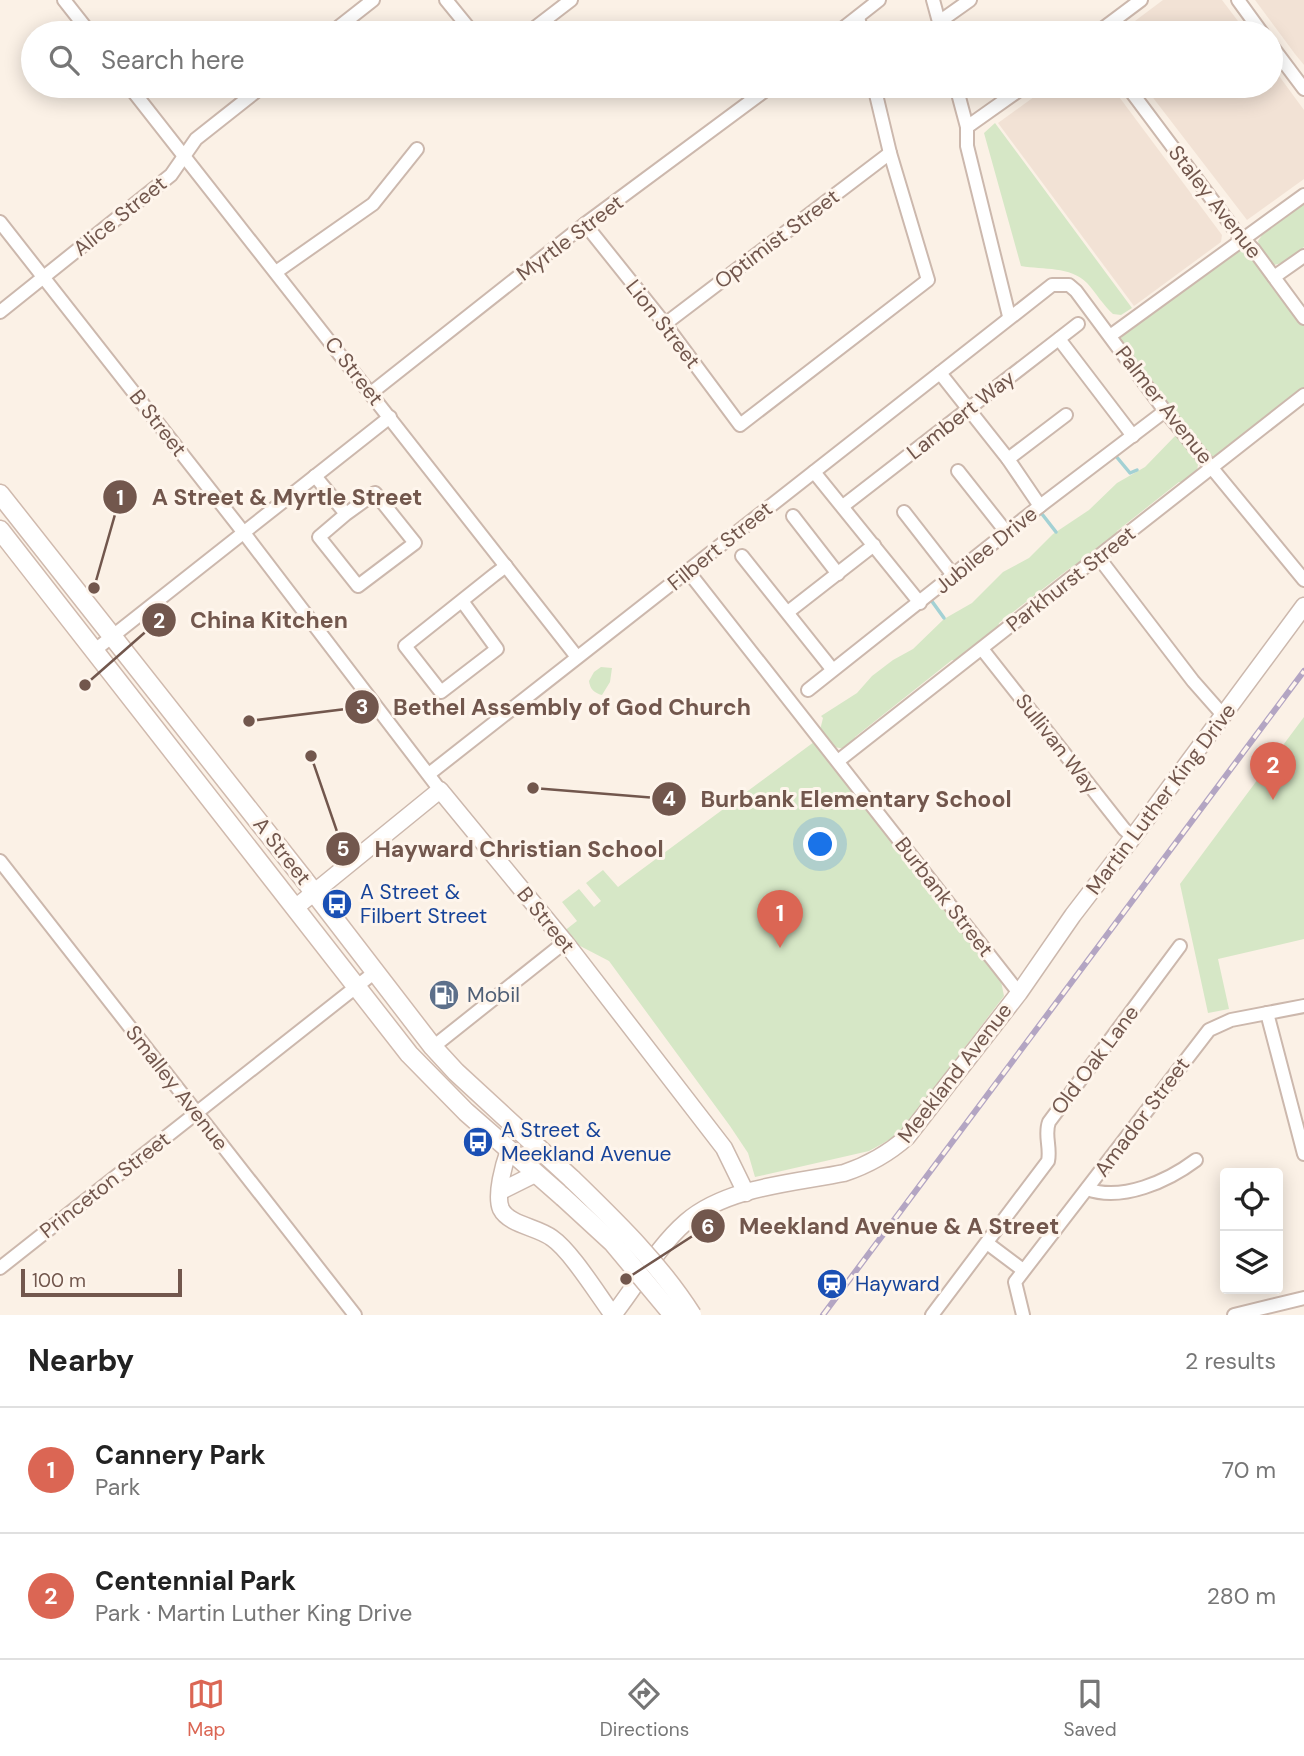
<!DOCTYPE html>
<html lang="en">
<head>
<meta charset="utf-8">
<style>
  :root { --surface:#fff; --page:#f6f6f6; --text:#222; --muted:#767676; --line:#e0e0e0; --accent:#db6654 }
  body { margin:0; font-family:"DM Sans",sans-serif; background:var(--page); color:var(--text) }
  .controls { position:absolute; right:21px; bottom:21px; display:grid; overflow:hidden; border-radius:7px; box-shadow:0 4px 18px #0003 }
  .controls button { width:63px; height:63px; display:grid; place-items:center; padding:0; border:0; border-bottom:2px solid var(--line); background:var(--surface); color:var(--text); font:35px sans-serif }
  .scale { position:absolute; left:21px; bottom:18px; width:161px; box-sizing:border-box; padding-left:7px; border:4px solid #72574d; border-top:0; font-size:19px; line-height:24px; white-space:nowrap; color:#72574d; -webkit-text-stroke:5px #fef5ec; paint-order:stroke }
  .you { position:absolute; left:821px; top:845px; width:24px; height:24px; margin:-18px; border:5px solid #fff; border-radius:50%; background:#1a73e8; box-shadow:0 0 0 10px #1a73e833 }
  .badge { display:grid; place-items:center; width:46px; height:46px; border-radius:50%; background:var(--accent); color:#fff; font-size:23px; font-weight:700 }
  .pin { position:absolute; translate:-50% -58px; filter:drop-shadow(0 2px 4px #0008) }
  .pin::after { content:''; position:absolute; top:37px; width:24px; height:21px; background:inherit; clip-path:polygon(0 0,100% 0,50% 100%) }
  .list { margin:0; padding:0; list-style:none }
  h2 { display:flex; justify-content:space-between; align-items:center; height:91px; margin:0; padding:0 28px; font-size:30px }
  h2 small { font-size:23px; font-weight:400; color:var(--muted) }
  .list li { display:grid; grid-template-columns:46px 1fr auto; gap:21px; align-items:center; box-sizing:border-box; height:126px; padding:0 28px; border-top:2px solid var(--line) }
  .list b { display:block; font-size:26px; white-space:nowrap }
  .list p { margin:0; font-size:23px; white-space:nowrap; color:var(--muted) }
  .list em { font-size:23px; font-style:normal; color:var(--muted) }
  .icon { flex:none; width:38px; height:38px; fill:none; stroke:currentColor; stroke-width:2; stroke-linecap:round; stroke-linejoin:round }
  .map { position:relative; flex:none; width:1304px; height:1315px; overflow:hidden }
  .search { position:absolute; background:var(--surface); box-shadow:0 4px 18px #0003; left:21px; right:21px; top:21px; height:77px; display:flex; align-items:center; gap:18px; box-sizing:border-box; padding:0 24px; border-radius:38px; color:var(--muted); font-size:26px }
  .sheet { height:343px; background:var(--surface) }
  nav { display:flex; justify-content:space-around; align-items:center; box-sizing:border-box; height:98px; border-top:2px solid var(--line); background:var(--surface); font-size:19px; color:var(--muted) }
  nav a { display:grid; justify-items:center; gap:4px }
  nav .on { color:var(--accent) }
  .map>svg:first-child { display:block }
  .residential { fill:#f2e2d5 }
  .green { fill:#d6e7c6 }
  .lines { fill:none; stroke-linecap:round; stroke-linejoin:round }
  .stream { stroke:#a3d1d4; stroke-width:3.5 }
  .minor-casing { stroke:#ccb8ad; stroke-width:16 }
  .tertiary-casing { stroke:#ccb8ad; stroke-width:19 }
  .secondary-casing { stroke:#d0baae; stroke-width:21 }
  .minor { stroke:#fff; stroke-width:12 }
  .tertiary { stroke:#fff; stroke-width:16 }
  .secondary { stroke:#fff; stroke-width:18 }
  .rail-casing { stroke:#b3a5c3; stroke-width:6 }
  .rail { stroke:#fef5ec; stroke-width:3.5; stroke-dasharray:10; stroke-linecap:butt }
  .secondary-bridge-casing { stroke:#d0baae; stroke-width:21; stroke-linecap:butt }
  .secondary-bridge { stroke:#fff; stroke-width:18 }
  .labels { text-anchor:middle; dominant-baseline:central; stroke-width:6; stroke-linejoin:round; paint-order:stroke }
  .street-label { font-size:21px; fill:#72574d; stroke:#fef5ec }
  .transit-label { font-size:21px; fill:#164399; stroke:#fef5ec; text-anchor:start }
  .service-label { font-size:21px; fill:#4e5e75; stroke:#fef5ec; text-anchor:start }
  .leader { fill:none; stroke:#72574d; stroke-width:2.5 }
  .callout-dot { fill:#72574d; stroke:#fef5ec; stroke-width:2.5 }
  .mark-label { font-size:21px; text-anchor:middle; font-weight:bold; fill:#fff }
  .callout-label { font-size:23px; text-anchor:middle; font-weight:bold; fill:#72574d; stroke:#fef5ec; stroke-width:6; stroke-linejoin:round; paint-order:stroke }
</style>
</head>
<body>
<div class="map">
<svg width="1304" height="1315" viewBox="0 0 1304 1315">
  <rect width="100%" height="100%" fill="#fbf1e6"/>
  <g class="residential">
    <polygon points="1163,0 1222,0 1247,33 1119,33"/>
    <polygon points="1255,0 1304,0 1304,65 1295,54"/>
    <polygon points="1271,65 1304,110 1304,179 1247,220 1144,86 1271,86"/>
    <polygon points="1049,86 1111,86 1222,235 1221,242 1134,306 998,123"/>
  </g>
  <g class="green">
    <path d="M995 123 1132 308 1121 315 1113 314C1103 305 1096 293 1087 283 1070 266 1044 270 1021 266L984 133Z"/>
    <path d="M1304 204V247L1282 263 1274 265C1265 260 1260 251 1258 241L1262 235Z"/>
    <polygon points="1242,248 1250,253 1304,325 1304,389 1220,455 1212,457 1205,453 1124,350 1120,340 1124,333 1234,250"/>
    <polygon points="1177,434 1198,464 1197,471 1184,483 1179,482 1117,531 1116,537 1076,569 1070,568 999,623 998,629 958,661 952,660 855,737 854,742 845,749 834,747 820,730 823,718 821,716 857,693 872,676 893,660 913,649 944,619 972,603 1003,572 1029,558 1053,534 1089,510 1117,483 1145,467"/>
    <path d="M601 667 612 668 610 682 602 695C594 693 590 689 589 681L594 672Z"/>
    <polygon points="1304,717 1304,939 1218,959 1229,1009 1208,1013 1180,884"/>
    <polygon points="814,742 1001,981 1004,996 898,1135 869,1151 755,1177 748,1153 730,1126 609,961 559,935 577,921 562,902 579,889 594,907 601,901 586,883 603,870 618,887"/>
  </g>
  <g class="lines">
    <g class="stream">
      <polyline points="1115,455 1130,473 1137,470"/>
      <polyline points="1042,514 1056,532"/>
      <polyline points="931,600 944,618"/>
    </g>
    <g class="minor-casing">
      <g id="minor">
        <polyline points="64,0 90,33"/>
        <polyline points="446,0 473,33"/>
        <polyline points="933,0 942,33"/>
        <polyline points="1238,0 1262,33"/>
        <polyline points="858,17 862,33"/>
        <polyline points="939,22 970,0"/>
        <polyline points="331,33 373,0"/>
        <polyline points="528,33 571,0"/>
        <polyline points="837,33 879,0"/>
        <polyline points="1097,33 1141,0"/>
        <polyline points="1271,45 1304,89"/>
        <polyline points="129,86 577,657"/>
        <polyline points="956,86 967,127 967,146 1009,316"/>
        <polyline points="1127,86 1237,233 1254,250 1304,318"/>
        <polyline points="967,127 1025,86"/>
        <polyline points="0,222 244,533 440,790"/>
        <polyline points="585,224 665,324 740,425 928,280 890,153 874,86"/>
        <polyline points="276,272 373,204 417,149"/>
        <polyline points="1274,277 1304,256"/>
        <polyline points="0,312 171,175 196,139 263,86"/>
        <polyline points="665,324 890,153"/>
        <polyline points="1110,336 1304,195"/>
        <polyline points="1059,339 1133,436"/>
        <polyline points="940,373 1008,459 1040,506"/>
        <polyline points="371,393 585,224 771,86"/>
        <polyline points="1008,459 1066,415"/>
        <polyline points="958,471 1007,533"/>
        <polyline points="814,472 920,603"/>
        <polyline points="315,476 346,514 319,537 358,586 415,543 375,493 346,514"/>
        <polyline points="843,506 1078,324"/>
        <polyline points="904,512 953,575"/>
        <polyline points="793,516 838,574"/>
        <polyline points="742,556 832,669"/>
        <polyline points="1099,558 1193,681 1223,715"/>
        <polyline points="687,570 1019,993"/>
        <polyline points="462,601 497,649 441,692 405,646 494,575 506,566"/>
        <polyline points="788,612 874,545"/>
        <polyline points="982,649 1124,829 1133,837"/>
        <polyline points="95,650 390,417"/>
        <polyline points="808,690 1040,506 1165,411"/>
        <polyline points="838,761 1304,395"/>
        <polyline points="429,774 1052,285 1069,285 1076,291 1165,411 1304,580"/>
        <polyline points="0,861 355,1315"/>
        <polyline points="1267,1013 1304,1154"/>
        <polyline points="433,1047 565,942"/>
        <path d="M1087 1189C1122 1202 1168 1181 1196 1160"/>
        <polyline points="987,1243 1023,1270"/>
        <polyline points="0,1268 375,972"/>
        <path d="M932 1315 1048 1161C1051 1147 1044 1135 1049 1122L1180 946"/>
        <polyline points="1023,1315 1015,1282 1209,1030 1231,1020 1304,1006"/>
        <polyline points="1234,1315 1304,1298"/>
      </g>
    </g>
    <g class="tertiary-casing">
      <g id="tertiary">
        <polyline points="295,908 440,790 565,942 724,1148 746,1193"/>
        <path d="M509 1150C504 1164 495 1195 501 1209 509 1225 538 1227 552 1238 571 1251 598 1295 613 1315"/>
        <polyline points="501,1191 535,1174"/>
        <path d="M613 1315C637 1285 657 1247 686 1222 726 1187 794 1183 844 1173 868 1165 888 1154 907 1137L1019 993 1073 915 1133 837 1304 606"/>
      </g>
    </g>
    <g class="secondary-casing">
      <g id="secondary">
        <polyline points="0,494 303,878 433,1047 456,1072 572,1179"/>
        <polyline points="0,530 409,1054 466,1112 563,1197"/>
      </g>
    </g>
    <use href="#minor" class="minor"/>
    <use href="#tertiary" class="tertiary"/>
    <use href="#secondary" class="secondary"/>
    <g class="rail-casing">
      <polyline id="rail" points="823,1315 1304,671"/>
    </g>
    <use href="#rail" class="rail"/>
    <g class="secondary-bridge-casing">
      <g id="secondary-bridge">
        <path d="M572 1179C616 1222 659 1263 692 1315"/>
        <polyline points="563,1197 613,1243 673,1315"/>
      </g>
    </g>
    <use href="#secondary-bridge" class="secondary-bridge"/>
  </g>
  <defs>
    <g id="bus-disc" transform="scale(1.575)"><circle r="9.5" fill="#1a4fb4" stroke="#fef5ec"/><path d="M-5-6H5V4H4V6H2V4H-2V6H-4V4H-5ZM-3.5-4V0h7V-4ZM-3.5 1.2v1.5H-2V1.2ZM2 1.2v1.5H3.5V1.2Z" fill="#fff"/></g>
    <g id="fuel-disc" transform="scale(1.575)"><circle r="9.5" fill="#5c6f8a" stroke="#fef5ec"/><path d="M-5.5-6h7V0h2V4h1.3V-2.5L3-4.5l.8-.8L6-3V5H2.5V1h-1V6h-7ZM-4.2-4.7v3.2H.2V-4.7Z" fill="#fff"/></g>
    <g id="station-disc" transform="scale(1.575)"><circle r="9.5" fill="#1a4fb4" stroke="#fef5ec"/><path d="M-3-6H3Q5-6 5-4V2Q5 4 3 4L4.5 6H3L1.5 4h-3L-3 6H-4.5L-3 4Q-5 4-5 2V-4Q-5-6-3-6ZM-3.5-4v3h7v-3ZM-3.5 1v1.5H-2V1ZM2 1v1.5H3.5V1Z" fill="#fff"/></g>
  </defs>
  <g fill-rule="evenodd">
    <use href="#bus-disc" x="337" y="904"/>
    <use href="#fuel-disc" x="444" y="995"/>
    <use href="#bus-disc" x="478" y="1142"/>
    <use href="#station-disc" x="832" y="1284"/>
  </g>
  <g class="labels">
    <g class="street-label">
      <text transform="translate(1215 202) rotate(52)">Staley Avenue</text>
      <text transform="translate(120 216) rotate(-39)">Alice Street</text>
      <text transform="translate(570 238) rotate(-37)">Myrtle Street</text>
      <text transform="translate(777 239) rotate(-37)">Optimist Street</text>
      <text transform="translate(663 324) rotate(52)">Lion Street</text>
      <text transform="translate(354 371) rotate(52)">C Street</text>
      <text transform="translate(1164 405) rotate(52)">Palmer Avenue</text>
      <text transform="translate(961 415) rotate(-38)">Lambert Way</text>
      <text transform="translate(158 423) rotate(52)">B Street</text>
      <text transform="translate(720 546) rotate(-39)">Filbert Street</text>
      <text transform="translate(986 550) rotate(-39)">Jubilee Drive</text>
      <text transform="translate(1071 579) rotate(-38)">Parkhurst Street</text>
      <text transform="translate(1057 744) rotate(52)">Sullivan Way</text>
      <text transform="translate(1161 799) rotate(-53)">Martin Luther King Drive</text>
      <text transform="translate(282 851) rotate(52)">A Street</text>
      <text transform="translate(944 897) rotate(52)">Burbank Street</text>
      <text transform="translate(546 920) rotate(51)">B Street</text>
      <text transform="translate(1095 1060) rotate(-53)">Old Oak Lane</text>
      <text transform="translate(955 1073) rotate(-52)">Meekland Avenue</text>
      <text transform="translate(177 1088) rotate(52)">Smalley Avenue</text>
      <text transform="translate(1142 1117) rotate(-53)">Amador Street</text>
      <text transform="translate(105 1185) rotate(-38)">Princeton Street</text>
    </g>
    <g class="transit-label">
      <text x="360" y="892">A Street &amp;<tspan x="360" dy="24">Filbert Street</tspan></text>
      <text x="501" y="1130">A Street &amp;<tspan x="501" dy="24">Meekland Avenue</tspan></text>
      <text x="855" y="1284">Hayward</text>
    </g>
    <g class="service-label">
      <text x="467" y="995">Mobil</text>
    </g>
  </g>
  <path class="leader" d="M94 588L120 497M85 685L159 620M249 721L362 707M533 788L669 799M311 756L343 849M626 1279L708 1226"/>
  <g class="callout-dot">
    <circle cx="94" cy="588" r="7"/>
    <circle cx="85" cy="685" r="7"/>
    <circle cx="249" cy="721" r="7"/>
    <circle cx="533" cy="788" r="7"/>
    <circle cx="311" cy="756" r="7"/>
    <circle cx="626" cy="1279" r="7"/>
    <circle cx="120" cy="497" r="18"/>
    <circle cx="159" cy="620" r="18"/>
    <circle cx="362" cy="707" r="18"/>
    <circle cx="669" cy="799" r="18"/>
    <circle cx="343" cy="849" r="18"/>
    <circle cx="708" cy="1226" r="18"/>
  </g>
  <g class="mark-label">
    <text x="120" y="505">1</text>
    <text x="159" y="628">2</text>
    <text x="362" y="714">3</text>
    <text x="669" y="806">4</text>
    <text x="343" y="856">5</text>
    <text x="708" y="1234">6</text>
  </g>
  <g class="callout-label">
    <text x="287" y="505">A Street &amp; Myrtle Street</text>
    <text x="269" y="628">China Kitchen</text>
    <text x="572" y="715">Bethel Assembly of God Church</text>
    <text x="856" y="807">Burbank Elementary School</text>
    <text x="519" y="857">Hayward Christian School</text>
    <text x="899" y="1234">Meekland Avenue &amp; A Street</text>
  </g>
</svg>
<div class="controls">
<button><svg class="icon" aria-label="locate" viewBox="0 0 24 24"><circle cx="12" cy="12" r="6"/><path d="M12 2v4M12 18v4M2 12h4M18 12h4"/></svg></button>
<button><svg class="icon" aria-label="layers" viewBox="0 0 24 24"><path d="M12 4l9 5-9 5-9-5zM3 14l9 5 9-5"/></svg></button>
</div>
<div class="scale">100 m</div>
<div class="you"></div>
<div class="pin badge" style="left:780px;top:948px">1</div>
<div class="pin badge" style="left:1273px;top:800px">2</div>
<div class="search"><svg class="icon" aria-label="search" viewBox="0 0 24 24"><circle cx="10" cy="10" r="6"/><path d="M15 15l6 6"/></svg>Search here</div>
</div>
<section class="sheet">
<h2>Nearby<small>2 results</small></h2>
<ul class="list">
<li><span class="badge">1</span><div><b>Cannery Park</b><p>Park</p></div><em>70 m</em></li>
<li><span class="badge">2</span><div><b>Centennial Park</b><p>Park · Martin Luther King Drive</p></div><em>280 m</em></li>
</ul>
</section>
<nav>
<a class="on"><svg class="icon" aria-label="map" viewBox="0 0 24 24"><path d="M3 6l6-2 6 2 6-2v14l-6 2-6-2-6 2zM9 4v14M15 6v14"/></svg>Map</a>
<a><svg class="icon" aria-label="directions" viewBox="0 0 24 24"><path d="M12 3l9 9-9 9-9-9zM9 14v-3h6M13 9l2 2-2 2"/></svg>Directions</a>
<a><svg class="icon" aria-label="saved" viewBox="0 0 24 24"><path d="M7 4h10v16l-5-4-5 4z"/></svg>Saved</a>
</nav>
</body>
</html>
